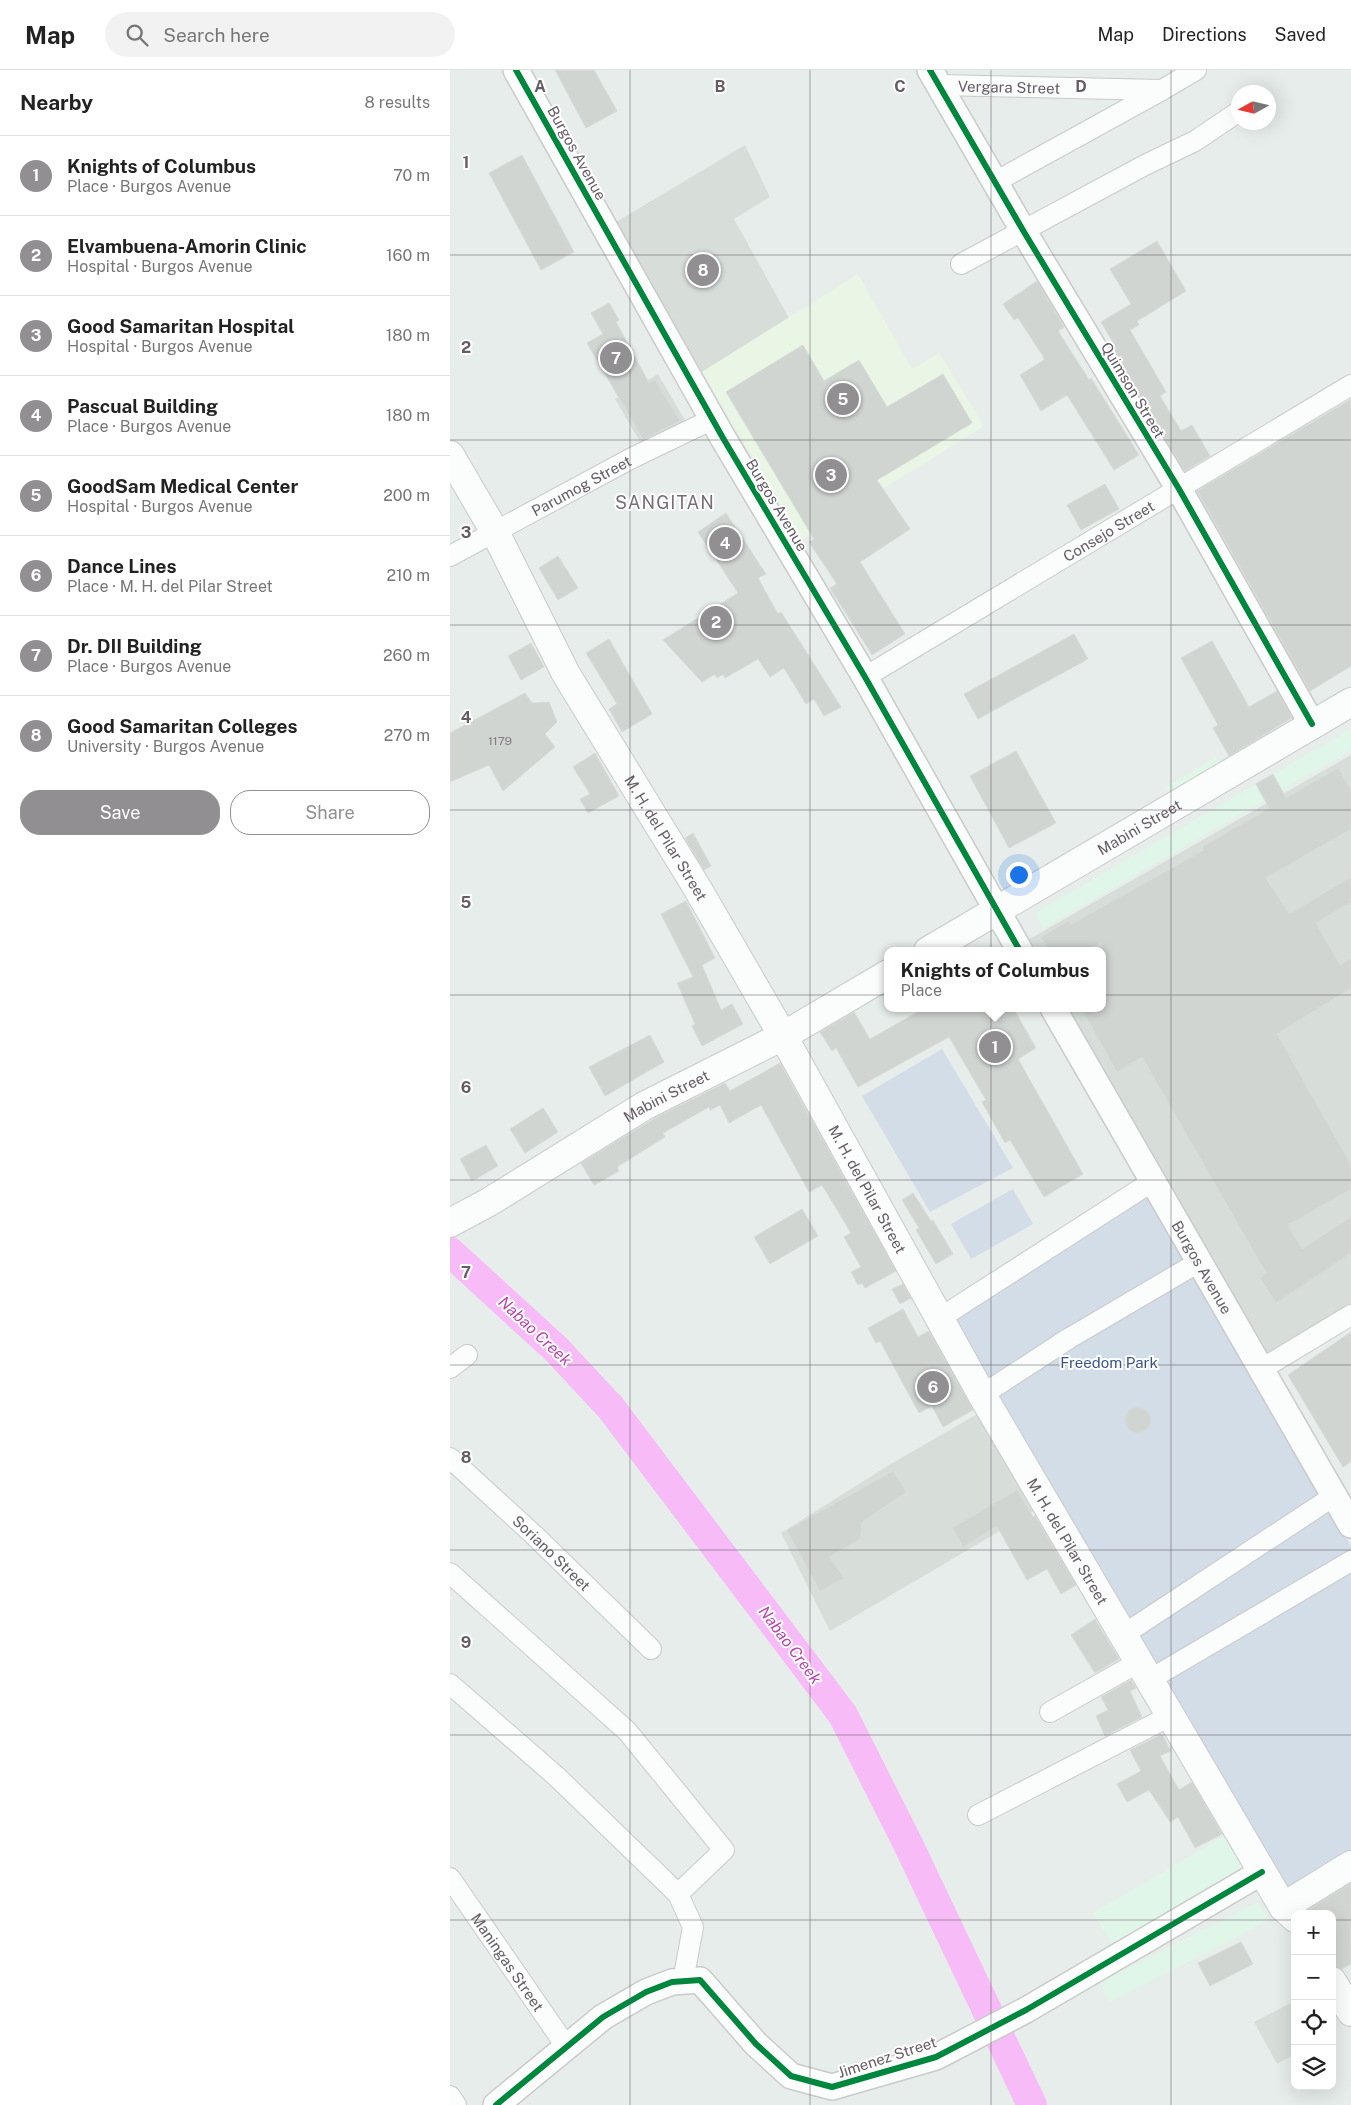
<!DOCTYPE html>
<html lang="en">
<head>
<meta charset="utf-8">
<style>
  :root { --surface:#fff; --page:#f2f2f2; --text:#222; --muted:#767676; --line:#e0e0e0; --accent:#928f93 }
  body { margin:0; font-family:"Public Sans",sans-serif; background:var(--page); color:var(--text) }
  .controls { position:absolute; right:15px; bottom:15px; display:grid; overflow:hidden; border-radius:10px; box-shadow:0 5px 20px #0002 }
  .controls button { width:45px; height:45px; display:grid; place-items:center; padding:0; border:0; border-bottom:1px solid var(--line); background:var(--surface); color:var(--text); font:25px sans-serif }
  .compass { position:absolute; left:781px; top:15px; width:45px; height:45px; border-radius:50%; background:var(--surface); box-shadow:0 5px 20px #0002; rotate:262deg }
  .you { position:absolute; left:568px; top:804px; width:18px; height:18px; margin:-12px; border:4px solid #fff; border-radius:50%; background:#1a73e8; box-shadow:0 0 0 8px #1a73e833 }
  .badge { display:grid; place-items:center; width:32px; height:32px; border-radius:50%; background:var(--accent); color:#fff; font-size:16px; font-weight:700 }
  .pin { position:absolute; translate:-50% -50%; border:2px solid #fff; box-shadow:0 1px 5px #0006 }
  .popup { position:absolute; left:434px; top:877px; width:222px; height:65px; box-sizing:border-box; display:grid; place-content:center; border-radius:10px; background:var(--surface); filter:drop-shadow(0 1px 4px #0005); font-size:16px; white-space:nowrap; color:var(--muted) }
  .popup b { font-size:19px; color:var(--text) }
  .popup::after { content:''; position:absolute; left:50%; top:100%; margin-left:-10px; border:10px solid transparent; border-top-color:var(--surface) }
  .list { margin:0; padding:0; list-style:none }
  h2 { display:flex; justify-content:space-between; align-items:center; height:65px; margin:0; padding:0 20px; font-size:21px }
  h2 small { font-size:16px; font-weight:400; color:var(--muted) }
  .list li { display:grid; grid-template-columns:32px 1fr auto; gap:15px; align-items:center; box-sizing:border-box; height:80px; padding:0 20px; border-top:1px solid var(--line) }
  .list b { display:block; font-size:19px; white-space:nowrap }
  .list p { margin:0; font-size:16px; white-space:nowrap; color:var(--muted) }
  .list em { font-size:16px; font-style:normal; color:var(--muted) }
  .actions { display:flex; gap:10px; padding:15px 20px }
  .actions a { flex:1; padding:11px 0; border:1px solid var(--accent); border-radius:20px; text-align:center; font-size:18px; color:var(--accent) }
  .actions .main { background:var(--accent); color:#fff }
  .icon { flex:none; width:28px; height:28px; fill:none; stroke:currentColor; stroke-width:2; stroke-linecap:round; stroke-linejoin:round }
  .map { position:relative; flex:none; width:901px; height:2035px; overflow:hidden }
  header { display:flex; align-items:center; gap:30px; box-sizing:border-box; height:70px; padding:0 25px; background:var(--surface); border-bottom:1px solid var(--line) }
  header strong { font-size:24px }
  nav { display:flex; gap:28px; margin-inline-start:auto; font-size:18px }
  .search { width:350px; height:45px; background:var(--page); display:flex; align-items:center; gap:12px; box-sizing:border-box; padding:0 18px; border-radius:28px; color:var(--muted); font-size:19px }
  main { display:flex }
  aside { flex:1; background:var(--surface) }
  .map>svg:first-child { display:block }
  .commercial { fill:#e0f6e9 }
  .education { fill:#d7deda }
  .medical { fill:#e9f5e5 }
  .green { fill:#d2dde8 }
  .lines { fill:none; stroke-linecap:round; stroke-linejoin:round }
  .river { stroke:#f7bbf7; stroke-width:30 }
  .building { fill:#d1d5d2; stroke:#d6dcd8 }
  .minor-casing { stroke:#cacacb; stroke-width:22 }
  .tertiary-casing { stroke:#cacacb; stroke-width:28 }
  .secondary-casing { stroke:#cacacb; stroke-width:30 }
  .minor { stroke:#fbfcfc; stroke-width:20 }
  .tertiary { stroke:#fbfcfc; stroke-width:25 }
  .secondary { stroke:#fbfcfc; stroke-width:28 }
  .cycleway-casing { stroke:#fff; stroke-width:9 }
  .cycleway { stroke:#00873e; stroke-width:6 }
  .grid { fill:none; stroke:#655c64; stroke-width:1; stroke-opacity:0.55 }
  .labels { text-anchor:middle; dominant-baseline:central; stroke-width:4; stroke-linejoin:round; paint-order:stroke }
  .number-label { font-size:12px; fill:#817c81 }
  .street-label { font-size:15px; fill:#655c64; stroke:#fff }
  .park-label { font-size:15px; fill:#375589; stroke:#fff }
  .water-label { font-size:16px; font-style:italic; fill:#ba44ae; stroke:#fff }
  .quarter-label { font-size:18px; letter-spacing:1px; fill:#776d76; stroke:#fff }
  .grid-label { font-size:16px; text-anchor:middle; font-weight:bold; fill:#655c64; stroke:#fff; stroke-width:4; stroke-linejoin:round; paint-order:stroke }
</style>
</head>
<body>
<header>
<strong>Map</strong>
<div class="search"><svg class="icon" aria-label="search" viewBox="0 0 24 24"><circle cx="10" cy="10" r="6"/><path d="M15 15l6 6"/></svg>Search here</div>
<nav><a>Map</a><a>Directions</a><a>Saved</a></nav>
</header>
<main>
<aside>
<h2>Nearby<small>8 results</small></h2>
<ul class="list">
<li><span class="badge">1</span><div><b>Knights of Columbus</b><p>Place · Burgos Avenue</p></div><em>70 m</em></li>
<li><span class="badge">2</span><div><b>Elvambuena-Amorin Clinic</b><p>Hospital · Burgos Avenue</p></div><em>160 m</em></li>
<li><span class="badge">3</span><div><b>Good Samaritan Hospital</b><p>Hospital · Burgos Avenue</p></div><em>180 m</em></li>
<li><span class="badge">4</span><div><b>Pascual Building</b><p>Place · Burgos Avenue</p></div><em>180 m</em></li>
<li><span class="badge">5</span><div><b>GoodSam Medical Center</b><p>Hospital · Burgos Avenue</p></div><em>200 m</em></li>
<li><span class="badge">6</span><div><b>Dance Lines</b><p>Place · M. H. del Pilar Street</p></div><em>210 m</em></li>
<li><span class="badge">7</span><div><b>Dr. DII Building</b><p>Place · Burgos Avenue</p></div><em>260 m</em></li>
<li><span class="badge">8</span><div><b>Good Samaritan Colleges</b><p>University · Burgos Avenue</p></div><em>270 m</em></li>
</ul>
<div class="actions"><a class="main">Save</a><a>Share</a></div>
</aside>
<div class="map">
<svg width="901" height="2035" viewBox="0 0 901 2035">
  <rect width="100%" height="100%" fill="#e7edea"/>
  <g class="commercial">
    <polygon points="901,659 901,680 594,858 585,843"/>
    <polygon points="766,687 773,701 724,730 716,717"/>
    <polygon points="774,1766 793,1800 663,1877 643,1843"/>
    <polygon points="808,1832 819,1850 660,1932 649,1913"/>
  </g>
  <g class="education">
    <polygon points="295,75 320,127 284,149 339,248 252,302 166,152"/>
    <polygon points="208,304 236,352 193,377 165,329"/>
    <polygon points="901,685 901,1235 818,1284 615,938 652,938 652,881 582,881 576,871"/>
    <polygon points="529,1343 584,1441 380,1561 331,1463 439,1395"/>
    <polygon points="845,1931 845,1984 827,1994 804,1952"/>
  </g>
  <polygon class="medical" points="408,204 462,299 489,283 534,356 351,470 252,302"/>
  <g class="green">
    <polygon points="492,979 563,1098 480,1142 412,1026"/>
    <polygon points="563,1119 583,1154 521,1189 501,1154"/>
    <polygon points="698,1123 901,1476 901,1784 831,1827 496,1249"/>
  </g>
  <g class="lines">
    <polyline class="river" points="0,1182 106,1279 161,1338 393,1645 457,1772 582,2035"/>
  </g>
  <g class="building">
    <polygon points="105,0 144,0 167,41 136,58"/>
    <polygon points="72,85 124,182 91,200 39,103"/>
    <polygon points="707,171 736,221 687,251 689,255 680,260 716,322 710,326 731,361 742,355 760,386 735,401 660,277 664,274 651,252 681,234 660,199"/>
    <polygon points="587,211 614,257 608,261 639,310 641,308 689,385 664,400 617,325 591,341 570,305 594,290 593,286 568,248 564,250 553,234"/>
    <polygon points="159,233 169,250 166,252 199,313 205,310 230,351 193,369 137,273 153,264 141,243"/>
    <polygon points="353,275 374,311 409,290 437,337 493,304 522,353 427,410 460,459 410,492 455,564 422,585 380,518 387,514 359,472 364,469 276,322"/>
    <polygon points="901,329 901,596 860,621 747,421"/>
    <polygon points="655,414 669,439 631,460 617,435"/>
    <polygon points="276,443 316,504 308,508 328,544 331,542 391,637 374,646 364,629 356,634 334,598 320,607 308,589 275,608 273,604 267,608 265,604 252,612 213,570 288,523 248,462"/>
    <polygon points="108,486 128,518 108,530 89,498"/>
    <polygon points="624,564 638,589 528,649 514,624"/>
    <polygon points="159,569 202,644 172,662 159,639 167,634 136,583"/>
    <polygon points="762,571 799,637 827,621 842,648 779,686 763,658 768,655 731,588"/>
    <polygon points="81,573 94,597 71,610 58,586"/>
    <polygon points="75,623 82,633 99,632 107,652 95,664 105,677 53,721 39,695 0,712 0,663"/>
    <polygon points="566,681 606,753 559,778 520,706"/>
    <polygon points="145,683 169,726 138,743 130,729 140,724 123,697"/>
    <polygon points="888,698 901,720 901,759 816,808 839,844 901,807 901,832 866,853 890,895 901,888 901,918 827,964 901,1095 901,1119 838,1155 852,1179 901,1147 901,1183 826,1233 810,1208 816,1203 692,987 667,1002 631,938 652,938 652,872 637,881 599,881 591,867 619,851 620,855 754,780 752,777 819,738 806,714 823,704 836,728"/>
    <polygon points="243,763 261,796 254,800 235,768"/>
    <polygon points="236,831 265,888 252,895 271,940 282,934 293,954 252,976 242,956 245,954 227,913 243,907 211,844"/>
    <polygon points="475,938 563,938 586,978 568,989 633,1104 594,1127 560,1070 555,1073 532,1032 536,1030 499,967 408,1017 386,978 382,981 370,962 404,942 420,969"/>
    <polygon points="200,965 214,992 155,1026 139,997"/>
    <polygon points="330,993 446,1201 415,1218 412,1213 408,1215 401,1202 411,1197 394,1167 401,1163 372,1115 359,1122 311,1035 279,1053 270,1035 260,1040 259,1037 213,1063 215,1067 167,1097 169,1101 144,1115 131,1093 207,1047 275,1013 280,1021"/>
    <polygon points="93,1038 108,1062 75,1083 60,1059"/>
    <polygon points="36,1075 48,1096 22,1111 10,1089"/>
    <polygon points="463,1123 481,1151 483,1150 503,1184 486,1194 466,1160 469,1158 452,1130"/>
    <polygon points="352,1139 368,1166 320,1194 304,1167"/>
    <polygon points="453,1214 461,1228 450,1234 442,1219"/>
    <polygon points="453,1239 468,1267 479,1261 523,1340 493,1357 482,1336 469,1343 430,1271 426,1273 418,1258"/>
    <polygon points="901,1262 901,1392 893,1397 838,1305"/>
    <circle cx="688" cy="1350" r="13"/>
    <polygon points="443,1401 456,1422 412,1452 410,1469 379,1487 394,1508 370,1521 337,1460"/>
    <polygon points="567,1420 583,1447 585,1446 626,1515 611,1524 597,1499 577,1510 547,1456 513,1477 502,1458"/>
    <polygon points="645,1549 669,1589 645,1603 621,1565"/>
    <polygon points="681,1610 686,1618 680,1621 692,1647 655,1666 646,1646 658,1640 651,1627"/>
    <polygon points="712,1664 721,1681 710,1686 729,1720 742,1712 772,1764 745,1778 728,1747 720,1752 699,1720 677,1732 667,1714 691,1701 680,1680"/>
    <polygon points="901,1813 901,1894 891,1899 882,1895 882,1844 860,1844 858,1840"/>
    <polygon points="791,1872 803,1894 760,1916 748,1893"/>
  </g>
  <g class="lines">
    <g class="minor-casing">
      <g id="minor">
        <path id="s1" d="M488 15 712 20 746 0"/>
        <polyline points="545,112 712,20"/>
        <polyline points="511,194 695,95 745,71 788,42"/>
        <path id="s2" d="M0 486 182 388 263 349"/>
        <path id="s3" d="M415 607 901 315"/>
        <polyline points="490,1248 703,1111"/>
        <polyline points="815,1297 901,1245"/>
        <polyline points="0,1298 17,1285"/>
        <polyline points="532,1325 618,1269 749,1192"/>
        <path id="s4" d="M0 1388 84 1465 201 1579"/>
        <polyline points="0,1503 177,1661 274,1780 228,1824 243,1857 233,1911"/>
        <polyline points="673,1565 884,1426"/>
        <polyline points="699,1610 901,1491"/>
        <polyline points="0,1614 106,1706 228,1824"/>
        <polyline points="600,1642 689,1592"/>
        <polyline points="528,1745 720,1646"/>
        <path id="s5" d="M0 1808 116 1976"/>
        <polyline points="0,2026 6,2035"/>
      </g>
    </g>
    <g class="tertiary-casing">
      <g id="tertiary">
        <polyline points="66,0 273,368 415,607 570,881"/>
        <polyline points="480,0 574,162 729,419 862,654"/>
        <path id="s6" d="M603 938 901 1455"/>
        <polyline points="46,2035 153,1947 196,1922 222,1912 250,1910 306,1974 341,2006 382,2017 486,1987 576,1940 812,1802"/>
      </g>
    </g>
    <g class="secondary-casing">
      <g id="secondary">
        <path id="s7" d="M0 385 45 462 116 604 246 816 333 966 532 1325 833 1837 845 1848"/>
        <path id="s8" d="M478 881 901 632"/>
        <path id="s9" d="M0 1153 39 1132 194 1036 333 966 438 904"/>
        <polyline points="833,1837 901,1795"/>
        <polyline points="882,1911 901,1942"/>
      </g>
    </g>
    <use href="#minor" class="minor"/>
    <use href="#tertiary" class="tertiary"/>
    <use href="#secondary" class="secondary"/>
    <g class="cycleway-casing">
      <g id="cycleway">
        <polyline points="66,0 273,368 415,607 570,881"/>
        <polyline points="480,0 574,162 729,419 862,654"/>
        <polyline points="46,2035 153,1947 196,1922 222,1912 250,1910 306,1974 341,2006 382,2017 486,1987 576,1940 812,1802"/>
      </g>
    </g>
    <use href="#cycleway" class="cycleway"/>
  </g>
  <path class="grid" d="M180 0V2035M360 0V2035M541 0V2035M721 0V2035M0 185H901M0 370H901M0 555H901M0 740H901M0 925H901M0 1110H901M0 1295H901M0 1480H901M0 1665H901M0 1850H845M882 1850H901"/>
  <g class="labels">
    <g class="number-label">
      <text x="50" y="671">1179</text>
    </g>
    <g class="street-label">
      <text stroke="none"><textPath href="#s1" startOffset="71">Vergara Street</textPath></text>
      <text transform="translate(127 83) rotate(61)">Burgos Avenue</text>
      <text transform="translate(683 320) rotate(59)">Quimson Street</text>
      <text stroke="none"><textPath href="#s2" startOffset="149">Parumog Street</textPath></text>
      <text transform="translate(327 435) rotate(59)">Burgos Avenue</text>
      <text stroke="none"><textPath href="#s3" startOffset="284">Consejo Street</textPath></text>
      <text stroke="none"><textPath href="#s8" startOffset="245">Mabini Street</textPath></text>
      <text stroke="none"><textPath href="#s7" startOffset="440">M. H. del Pilar Street</textPath></text>
      <text stroke="none"><textPath href="#s9" startOffset="251">Mabini Street</textPath></text>
      <text stroke="none"><textPath href="#s7" startOffset="845">M. H. del Pilar Street</textPath></text>
      <text stroke="none"><textPath href="#s6" startOffset="299">Burgos Avenue</textPath></text>
      <text stroke="none"><textPath href="#s7" startOffset="1250">M. H. del Pilar Street</textPath></text>
      <text stroke="none"><textPath href="#s4" startOffset="139">Soriano Street</textPath></text>
      <text stroke="none"><textPath href="#s5" startOffset="102">Maningas Street</textPath></text>
      <text transform="translate(437 1987) rotate(-18)">Jimenez Street</text>
    </g>
    <g class="park-label">
      <text x="659" y="1292">Freedom Park</text>
    </g>
    <g class="water-label">
      <text transform="translate(85 1261) rotate(43)">Nabao Creek</text>
      <text transform="translate(340 1575) rotate(53)">Nabao Creek</text>
    </g>
    <g class="quarter-label">
      <text x="215" y="432">SANGITAN</text>
    </g>
  </g>
  <g class="grid-label">
    <text x="90" y="22">A</text>
    <text x="270" y="22">B</text>
    <text x="450" y="22">C</text>
    <text x="631" y="22">D</text>
    <text x="16" y="98">1</text>
    <text x="16" y="283">2</text>
    <text x="16" y="468">3</text>
    <text x="16" y="653">4</text>
    <text x="16" y="838">5</text>
    <text x="16" y="1023">6</text>
    <text x="16" y="1208">7</text>
    <text x="16" y="1393">8</text>
    <text x="16" y="1578">9</text>
  </g>
</svg>
<div class="controls">
<button>+</button>
<button>−</button>
<button><svg class="icon" aria-label="locate" viewBox="0 0 24 24"><circle cx="12" cy="12" r="6"/><path d="M12 2v4M12 18v4M2 12h4M18 12h4"/></svg></button>
<button><svg class="icon" aria-label="layers" viewBox="0 0 24 24"><path d="M12 4l9 5-9 5-9-5zM3 14l9 5 9-5"/></svg></button>
</div>
<svg class="compass" viewBox="-18 -18 36 36"><path d="M0-13l5 13h-10z" fill="#e53935"/><path d="M0 13l5-13h-10z" fill="#767676"/></svg>
<div class="you"></div>
<div class="pin badge" style="left:545px;top:977px">1</div>
<div class="popup"><b>Knights of Columbus</b>Place</div>
<div class="pin badge" style="left:266px;top:552px">2</div>
<div class="pin badge" style="left:381px;top:405px">3</div>
<div class="pin badge" style="left:275px;top:473px">4</div>
<div class="pin badge" style="left:393px;top:329px">5</div>
<div class="pin badge" style="left:483px;top:1317px">6</div>
<div class="pin badge" style="left:166px;top:288px">7</div>
<div class="pin badge" style="left:253px;top:200px">8</div>
</div>
</main>
</body>
</html>
